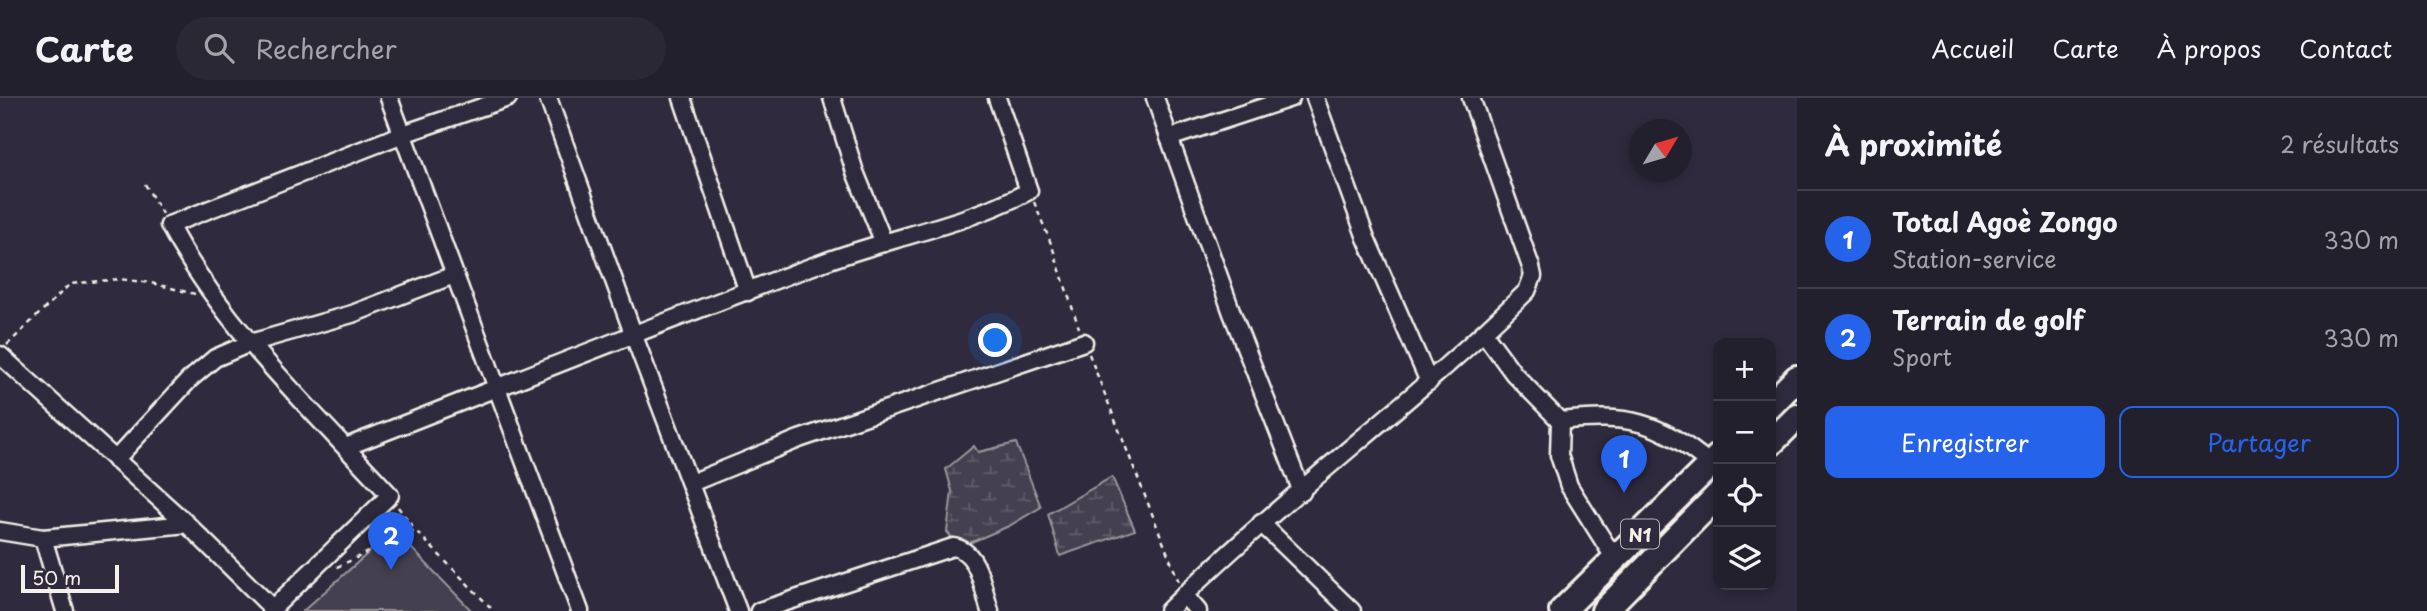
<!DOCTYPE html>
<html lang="fr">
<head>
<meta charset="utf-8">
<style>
  :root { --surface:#23202e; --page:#2b2836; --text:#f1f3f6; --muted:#a3a3aa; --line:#403e4a; --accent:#2563eb }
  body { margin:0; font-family:"Playpen Sans",sans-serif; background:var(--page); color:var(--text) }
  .controls { position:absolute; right:21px; bottom:21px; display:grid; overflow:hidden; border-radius:14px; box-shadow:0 4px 10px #0003 }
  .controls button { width:63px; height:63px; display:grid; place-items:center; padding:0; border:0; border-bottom:2px solid var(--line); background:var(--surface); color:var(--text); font:35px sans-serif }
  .compass { position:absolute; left:1629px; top:21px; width:63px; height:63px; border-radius:50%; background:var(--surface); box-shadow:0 4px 10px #0003; rotate:52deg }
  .scale { position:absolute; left:21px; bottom:18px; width:98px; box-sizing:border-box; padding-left:7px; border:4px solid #f4f1e8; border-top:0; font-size:19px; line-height:24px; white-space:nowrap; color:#f4f1e8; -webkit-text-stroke:5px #2f2a3d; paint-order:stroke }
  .you { position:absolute; left:996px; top:243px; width:24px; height:24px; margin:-18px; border:5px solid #fff; border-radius:50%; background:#1a73e8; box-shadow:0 0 0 10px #1a73e833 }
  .badge { display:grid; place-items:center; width:46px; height:46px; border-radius:50%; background:var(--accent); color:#fff; font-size:23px; font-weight:700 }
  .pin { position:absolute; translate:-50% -58px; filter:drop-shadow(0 2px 4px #0008) }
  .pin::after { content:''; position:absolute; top:37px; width:24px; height:21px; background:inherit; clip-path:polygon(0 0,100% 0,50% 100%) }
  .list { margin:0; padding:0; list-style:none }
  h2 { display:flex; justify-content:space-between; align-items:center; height:91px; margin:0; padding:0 28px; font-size:30px }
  h2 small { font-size:23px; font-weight:400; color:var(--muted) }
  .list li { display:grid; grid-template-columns:46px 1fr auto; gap:21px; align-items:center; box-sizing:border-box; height:98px; padding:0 28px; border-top:2px solid var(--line) }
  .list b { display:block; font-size:26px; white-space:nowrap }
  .list p { margin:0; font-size:23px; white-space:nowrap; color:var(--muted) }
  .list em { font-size:23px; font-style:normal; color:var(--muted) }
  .actions { display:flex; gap:14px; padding:21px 28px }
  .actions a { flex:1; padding:16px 0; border:2px solid var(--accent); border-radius:14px; text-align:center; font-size:24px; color:var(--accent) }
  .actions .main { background:var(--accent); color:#fff }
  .icon { flex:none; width:38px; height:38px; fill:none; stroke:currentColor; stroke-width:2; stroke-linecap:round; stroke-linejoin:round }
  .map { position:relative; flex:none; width:1797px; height:513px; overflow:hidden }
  header { display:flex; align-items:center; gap:42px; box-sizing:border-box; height:98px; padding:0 35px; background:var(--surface); border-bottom:2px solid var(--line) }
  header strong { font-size:33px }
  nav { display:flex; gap:38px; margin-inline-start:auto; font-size:24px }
  .search { width:490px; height:63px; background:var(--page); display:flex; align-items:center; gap:18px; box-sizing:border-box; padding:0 24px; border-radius:38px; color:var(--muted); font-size:26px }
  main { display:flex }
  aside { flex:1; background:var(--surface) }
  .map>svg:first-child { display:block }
  .wetland { fill:url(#wetland-marsh); stroke:#9c989c; stroke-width:2 }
  .green { fill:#454050; stroke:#9c989c; stroke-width:2 }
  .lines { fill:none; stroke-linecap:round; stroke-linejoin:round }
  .minor-casing { stroke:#f4f1e8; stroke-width:21 }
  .highway-casing { stroke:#f4f1e8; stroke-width:30 }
  .path { stroke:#f4f1e8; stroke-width:2.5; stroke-dasharray:5 5; stroke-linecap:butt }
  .minor { stroke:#2f2a3d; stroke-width:16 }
  .highway { stroke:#2f2a3d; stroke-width:24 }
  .labels { text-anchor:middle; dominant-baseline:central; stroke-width:6; stroke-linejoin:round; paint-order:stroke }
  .shield { fill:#2f2a3d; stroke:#b9b5b5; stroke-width:2 }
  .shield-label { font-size:18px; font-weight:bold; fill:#f4f1e8 }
</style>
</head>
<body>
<header>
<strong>Carte</strong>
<div class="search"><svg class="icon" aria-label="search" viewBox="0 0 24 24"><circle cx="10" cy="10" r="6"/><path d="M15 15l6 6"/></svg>Rechercher</div>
<nav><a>Accueil</a><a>Carte</a><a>À propos</a><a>Contact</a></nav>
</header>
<main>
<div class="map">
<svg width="1797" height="513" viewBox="0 0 1797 513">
  <defs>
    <pattern id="wetland-marsh" width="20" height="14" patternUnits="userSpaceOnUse" patternTransform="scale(1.75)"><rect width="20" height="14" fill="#454050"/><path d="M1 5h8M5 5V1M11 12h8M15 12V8" fill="none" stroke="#605c69"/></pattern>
  </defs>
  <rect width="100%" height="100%" fill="#2f2a3d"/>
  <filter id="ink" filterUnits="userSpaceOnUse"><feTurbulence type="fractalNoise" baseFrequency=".0143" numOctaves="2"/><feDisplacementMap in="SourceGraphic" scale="14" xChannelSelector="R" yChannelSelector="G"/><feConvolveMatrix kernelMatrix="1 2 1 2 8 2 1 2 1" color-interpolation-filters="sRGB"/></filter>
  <g filter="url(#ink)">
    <g class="wetland">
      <polygon points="1016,345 1041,409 1009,428 960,449 947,434 952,393 946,371 974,348 978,354"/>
      <polygon points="1112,379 1135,432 1060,458 1048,416"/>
    </g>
    <polygon class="green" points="394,432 472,513 303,513"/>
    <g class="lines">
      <g class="minor-casing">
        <g id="minor">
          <polyline points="389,0 580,513"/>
          <polyline points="548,0 634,238 738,513"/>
          <polyline points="682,0 748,194"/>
          <polyline points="832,0 855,74 884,145"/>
          <polyline points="1155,0 1232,215 1302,394"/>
          <polyline points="1315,0 1366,140 1429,284"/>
          <polyline points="1169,40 1291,0"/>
          <polyline points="1484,235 1514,276 1560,323 1559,357 1569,388 1615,461"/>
          <polyline points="0,257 187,426 273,511"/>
          <path d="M1560 323C1627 316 1658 322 1710 366"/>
          <path d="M346 349C505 287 664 223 824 164 892 139 965 127 1029 93L997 0"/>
          <polyline points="115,362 189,282 215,260 250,245 352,216 454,177"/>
          <polyline points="691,385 799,341 1084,244"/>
          <polyline points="1261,425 1352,513"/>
          <polyline points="0,433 43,440 187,426"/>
          <polyline points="43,440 65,513"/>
          <polyline points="1184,497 1198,513"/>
          <path d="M270 513 390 397C312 312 223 229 169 127L403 36 508 0"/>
          <path d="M759 513 953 449C979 452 983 492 990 513"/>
          <path d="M1168 513C1281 400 1412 306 1527 193L1533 178 1531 169 1471 0"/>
        </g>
      </g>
      <g class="highway-casing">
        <g id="highway">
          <polyline points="1771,307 1797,280"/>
          <polyline points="1771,345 1797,319"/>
          <polyline points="1562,513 1718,359"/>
          <polyline points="1604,513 1718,397"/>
        </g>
      </g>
      <g class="path">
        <polyline points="145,86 162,116"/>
        <polyline points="1034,104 1052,148 1079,230"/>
        <polyline points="7,247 70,186 119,181 151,185 195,196"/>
        <polyline points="1089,256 1179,484"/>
        <polyline points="398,409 415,432"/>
        <polyline points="337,469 415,432 494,513"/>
      </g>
      <use href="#minor" class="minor"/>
      <use href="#highway" class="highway"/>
    </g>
  </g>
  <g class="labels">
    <rect class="shield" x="1621" y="421.5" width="38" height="29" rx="5"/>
    <g class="shield-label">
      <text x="1640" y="436">N1</text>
    </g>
  </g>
</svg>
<div class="controls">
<button>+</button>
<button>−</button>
<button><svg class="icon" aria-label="locate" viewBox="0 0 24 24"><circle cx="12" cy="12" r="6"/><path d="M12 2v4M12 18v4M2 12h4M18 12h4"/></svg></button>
<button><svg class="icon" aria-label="layers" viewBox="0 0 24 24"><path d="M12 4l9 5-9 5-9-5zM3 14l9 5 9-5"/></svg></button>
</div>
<svg class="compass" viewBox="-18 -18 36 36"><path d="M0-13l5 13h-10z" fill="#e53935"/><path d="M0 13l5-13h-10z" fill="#a3a3aa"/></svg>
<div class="scale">50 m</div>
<div class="you"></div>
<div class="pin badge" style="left:1624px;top:395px">1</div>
<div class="pin badge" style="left:391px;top:472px">2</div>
</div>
<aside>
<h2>À proximité<small>2 résultats</small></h2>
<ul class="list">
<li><span class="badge">1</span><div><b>Total Agoè Zongo</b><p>Station-service</p></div><em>330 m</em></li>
<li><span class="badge">2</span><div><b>Terrain de golf</b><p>Sport</p></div><em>330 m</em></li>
</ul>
<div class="actions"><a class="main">Enregistrer</a><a>Partager</a></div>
</aside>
</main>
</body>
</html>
